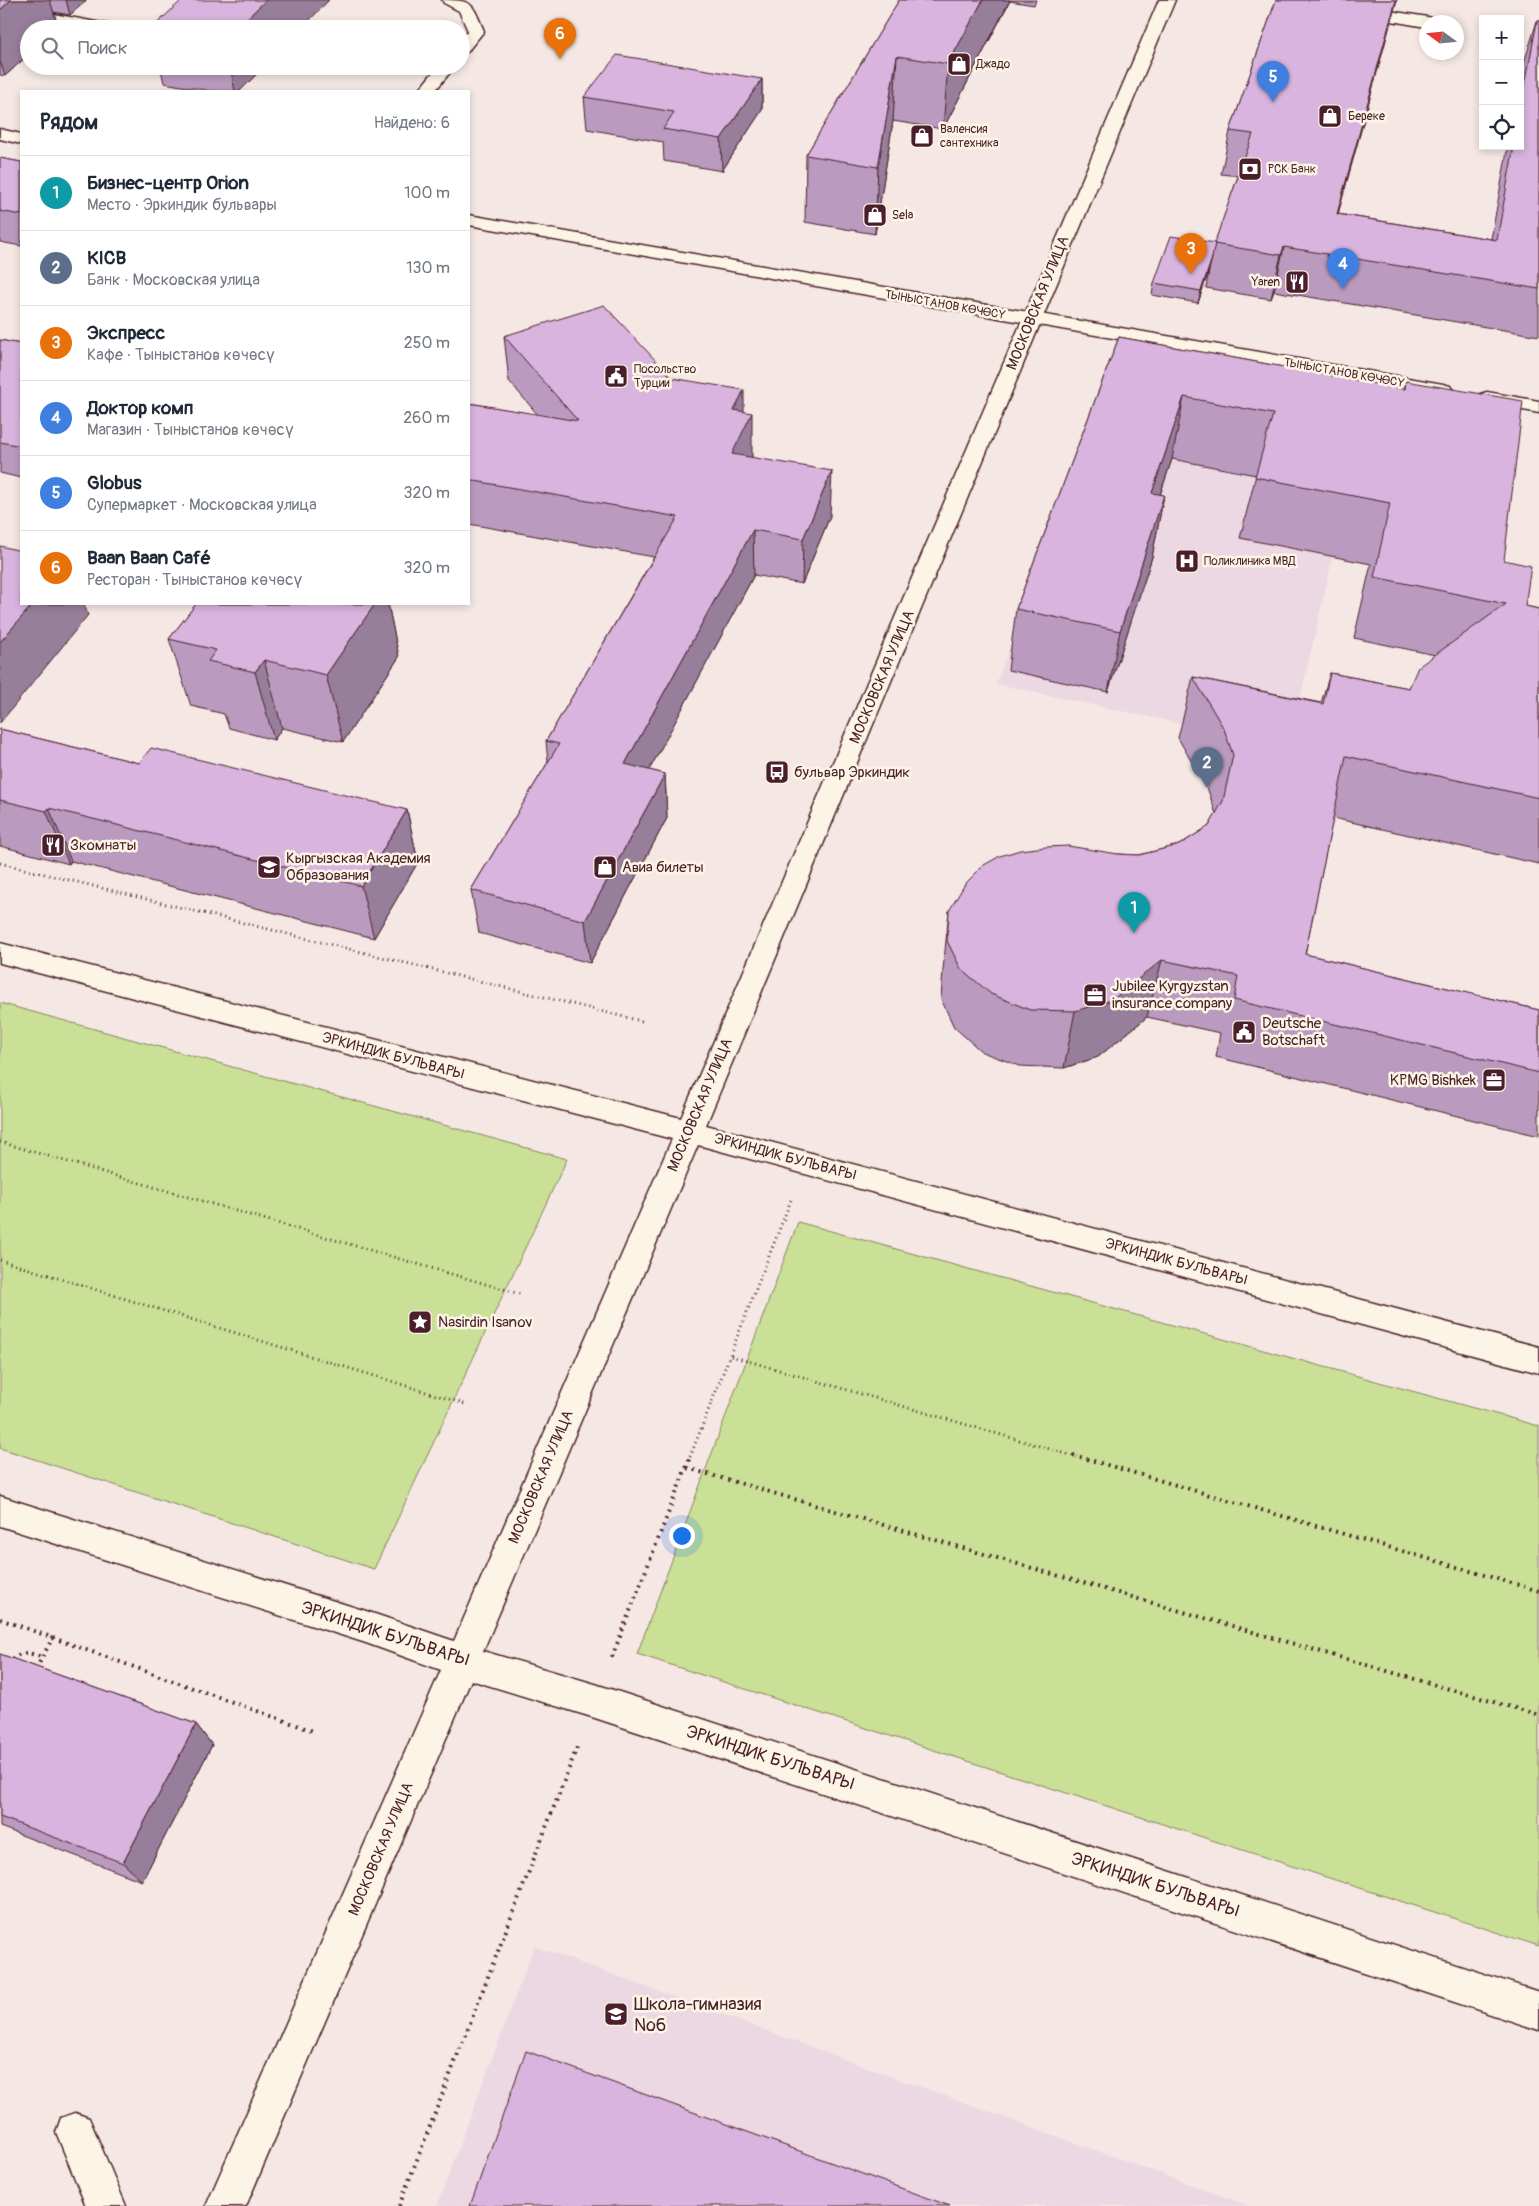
<!DOCTYPE html>
<html lang="ru">
<head>
<meta charset="utf-8">
<style>
  :root { --surface:#fff; --page:#f2f2f3; --text:#1f2937; --muted:#747a83; --line:#e0e1e3; --accent:#d93025 }
  body { margin:0; font-family:Pangolin,sans-serif; background:var(--page); color:var(--text) }
  .controls { position:absolute; right:15px; top:15px; display:grid; overflow:hidden; border-radius:0px; box-shadow:0 2px 8px #0003 }
  .controls button { width:45px; height:45px; display:grid; place-items:center; padding:0; border:0; border-bottom:1px solid var(--line); background:var(--surface); color:var(--text); font:25px sans-serif }
  .compass { position:absolute; left:1419px; top:15px; width:45px; height:45px; border-radius:50%; background:var(--surface); box-shadow:0 2px 8px #0003; rotate:285deg }
  .you { position:absolute; left:681px; top:1535px; width:18px; height:18px; margin:-12px; border:4px solid #fff; border-radius:50%; background:#1a73e8; box-shadow:0 0 0 8px #1a73e833 }
  .badge { display:grid; place-items:center; width:32px; height:32px; border-radius:50%; background:var(--accent); color:#fff; font-size:16px; font-weight:700 }
  .pin { position:absolute; translate:-50% -41px; filter:drop-shadow(0 1px 2px #0008) }
  .pin::after { content:''; position:absolute; top:26px; width:18px; height:15px; background:inherit; clip-path:polygon(0 0,100% 0,50% 100%) }
  .list { margin:0; padding:0; list-style:none }
  h2 { display:flex; justify-content:space-between; align-items:center; height:65px; margin:0; padding:0 20px; font-size:21px }
  h2 small { font-size:16px; font-weight:400; color:var(--muted) }
  .list li { display:grid; grid-template-columns:32px 1fr auto; gap:15px; align-items:center; box-sizing:border-box; height:75px; padding:0 20px; border-top:1px solid var(--line) }
  .list b { display:block; font-size:19px; white-space:nowrap }
  .list p { margin:0; font-size:16px; white-space:nowrap; color:var(--muted) }
  .list em { font-size:16px; font-style:normal; color:var(--muted) }
  .icon { flex:none; width:28px; height:28px; fill:none; stroke:currentColor; stroke-width:2; stroke-linecap:round; stroke-linejoin:round }
  .map { position:relative; flex:none; width:1539px; height:2206px; overflow:hidden }
  .search { position:absolute; background:var(--surface); box-shadow:0 2px 8px #0003; left:20px; top:20px; width:450px; height:55px; display:flex; align-items:center; gap:12px; box-sizing:border-box; padding:0 18px; border-radius:28px; color:var(--muted); font-size:19px }
  .panel { position:absolute; background:var(--surface); box-shadow:0 2px 8px #0003; left:20px; top:90px; width:450px; height:515px; border-radius:0px }
  .map>svg:first-child { display:block }
  .built { fill:#ecd8e2 }
  .green { fill:#c9e096; stroke:#8a8060 }
  .lines { fill:none; stroke-linecap:round; stroke-linejoin:round }
  .lane-casing { stroke:#4a1f2b; stroke-width:3 }
  .street-casing { stroke:#4a1f2b; stroke-width:3 }
  .secondary-casing { stroke:#4a1f2b; stroke-width:3 }
  .path-far1 { stroke:#4a1f2b; stroke-width:3; stroke-dasharray:1 4; stroke-linecap:butt }
  .path { stroke:#4a1f2b; stroke-width:4; stroke-dasharray:2 5; stroke-linecap:butt }
  .lane { fill:#fcf5e5; fill-rule:evenodd }
  .street { fill:#fcf5e5; fill-rule:evenodd }
  .secondary { fill:#fcf5e5; fill-rule:evenodd }
  .wall { fill:#ba9bbf; stroke:#4a1f2b }
  .shaded-wall { fill:#977e9b; stroke:#4a1f2b }
  .building { fill:#d8b4de; stroke:#4a1f2b }
  .labels { text-anchor:middle; dominant-baseline:central; stroke-width:5; stroke-linejoin:round; paint-order:stroke }
  .far-poi-label { font-size:12px; fill:#4a1f2b; stroke:#fcf5e5; text-anchor:start }
  .far-street-label { font-size:12px; fill:#4a1f2b; stroke:#fcf5e5 }
  .street-label { font-size:15px; fill:#4a1f2b; stroke:#fcf5e5 }
  .poi-label { font-size:15px; fill:#4a1f2b; stroke:#fcf5e5; text-anchor:start }
  .near-street-label { font-size:18px; fill:#4a1f2b; stroke:#fcf5e5 }
  .near-poi-label { font-size:18px; fill:#4a1f2b; stroke:#fcf5e5; text-anchor:start }
</style>
</head>
<body>
<div class="map">
<svg width="1539" height="2206" viewBox="0 0 1539 2206">
  <rect width="100%" height="100%" fill="#f5e8e4"/>
  <filter id="ink" filterUnits="userSpaceOnUse"><feTurbulence type="fractalNoise" baseFrequency=".02" numOctaves="2"/><feDisplacementMap in="SourceGraphic" scale="10" xChannelSelector="R" yChannelSelector="G"/><feConvolveMatrix kernelMatrix="1 2 1 2 8 2 1 2 1" color-interpolation-filters="sRGB"/></filter>
  <g filter="url(#ink)">
    <g class="built">
      <polygon points="1104,392 1360,439 1289,747 996,684"/>
      <polygon points="534,1946 910,2083 1250,2206 437,2206"/>
    </g>
    <g class="green">
      <polygon points="0,1003 567,1159 374,1569 0,1448"/>
      <polygon points="798,1222 1539,1426 1539,1946 637,1654"/>
    </g>
    <g class="lines">
      <g class="lane-casing">
        <g id="lane">
          <path d="M442 0C474 0 472 3 484 31L467 52 461 54V38L468 31 459 11 444 3Z"/>
          <polygon points="0,4 107,24 113,26 115,29 80,29 0,14"/>
          <polygon points="1357,6 1428,17 1434,19 1436,22 1426,22 1426,27 1351,14 1349,11 1351,8"/>
          <polygon points="438,66 455,66 435,91 418,91"/>
          <polygon points="75,2113 89,2118 126,2206 86,2206 56,2132 61,2118"/>
        </g>
      </g>
      <g class="street-casing">
        <g id="street">
          <polygon points="0,129 21,134 21,144 0,139"/>
          <polygon points="469,215 1443,384 1450,386 1453,390 1450,394 1443,396 469,225"/>
          <polygon points="1487,392 1539,401 1539,413 1480,402 1477,398 1480,394"/>
        </g>
      </g>
      <g class="secondary-casing">
        <polygon id="secondary" points="1159,0 1175,0 706,1125 1539,1347 1539,1373 698,1145 483,1651 595,1684 1539,1992 1539,2030 595,1718 471,1680 246,2206 206,2206 441,1670 366,1643 0,1526 0,1496 366,1611 454,1641 672,1139 0,963 0,943 681,1118"/>
      </g>
      <g class="path-far1">
        <polyline points="0,863 645,1022"/>
        <polyline points="0,1142 520,1294"/>
        <polyline points="0,1260 468,1405"/>
        <polyline points="731,1356 1077,1457"/>
        <polyline points="690,1457 791,1200"/>
      </g>
      <g class="path">
        <polyline points="1073,1455 1539,1591"/>
        <polyline points="687,1468 1539,1715"/>
        <polyline points="0,1619 316,1732"/>
        <polyline points="612,1657 691,1455"/>
        <path d="M12 1660C22 1650 29 1653 42 1657"/>
        <polyline points="36,1669 53,1637"/>
        <polyline points="399,2206 578,1745"/>
      </g>
      <use href="#lane" class="lane"/>
      <use href="#street" class="street"/>
      <use href="#secondary" class="secondary"/>
    </g>
    <g class="wall">
      <polygon points="0,0 87,0 70,15 54,12 58,27 56,29 29,29 29,54 5,76 0,75"/>
      <polygon points="899,0 1036,0 1034,5 1010,1 943,129 893,121 875,234 805,222 806,155"/>
      <polygon points="1276,0 1397,0 1338,214 1491,239 1508,146 1520,146 1520,82 1524,63 1537,21 1539,21 1539,336 1274,291 1271,299 1206,288 1209,270 1198,303 1152,295 1154,283 1215,243 1238,176 1221,174 1230,131"/>
      <polygon points="160,66 265,66 240,91 211,91 164,83"/>
      <polygon points="762,79 762,110 722,171 664,161 663,142 587,129 584,97"/>
      <polygon points="0,158 21,162 21,246 0,242"/>
      <polygon points="504,336 672,378 744,411 752,458 830,516 802,584 754,575 649,770 665,774 667,818 590,963 479,933 471,890 548,762 546,741 654,557 469,524 469,403 538,415 509,381"/>
      <polygon points="1119,337 1404,389 1406,381 1504,560 1525,606 1539,609 1539,864 1333,818 1305,954 1539,1010 1539,1136 1216,1057 1220,1033 1147,1017 1098,1057 1064,1068 1020,1066 982,1052 954,1027 941,999 943,970 949,911 1118,854 1139,855 1179,845 1209,826 1216,814 1208,790 1178,738 1193,677 1321,703 1330,673 1409,688 1435,655 1354,638 1371,564 1240,538 1256,475 1172,459 1160,495 1164,495 1152,557 1108,692 1008,670 1016,609"/>
      <polygon points="0,340 21,344 21,478 0,473"/>
      <polygon points="196,604 388,604 399,657 343,742 282,728 274,740 229,728 224,714 191,706 169,639"/>
      <polygon points="0,729 139,763 407,810 418,862 374,938 71,861 69,864 0,846"/>
      <polygon points="0,1654 196,1724 212,1745 142,1881 0,1827"/>
    </g>
    <g class="shaded-wall">
      <polygon points="11,0 50,0 58,27 56,29 29,29 29,54 5,76 0,61 0,10"/>
      <polygon points="66,0 87,0 70,15"/>
      <polygon points="266,0 329,0 301,29 236,29"/>
      <polygon points="983,0 1010,0 943,129 948,64"/>
      <polygon points="1396,0 1390,24 1326,257 1337,214"/>
      <polygon points="897,56 893,121 875,234 878,167"/>
      <polygon points="230,66 265,66 240,91 235,91"/>
      <polygon points="762,79 762,110 722,171 721,139"/>
      <polygon points="1284,247 1274,291 1271,299 1281,255"/>
      <polygon points="1212,258 1209,270 1198,303 1201,291"/>
      <polygon points="744,390 744,428 752,413 752,457 733,499 732,454 734,410"/>
      <polygon points="1184,397 1172,459 1140,554 1152,493"/>
      <polygon points="832,471 830,516 802,584 803,539"/>
      <polygon points="1164,495 1152,557 1108,692 1120,631"/>
      <polygon points="753,530 754,575 629,808 625,764"/>
      <polygon points="33,604 84,604 88,615 0,723 0,642"/>
      <polygon points="375,604 388,604 399,657 343,742 326,675"/>
      <polygon points="264,660 282,728 274,740 255,672"/>
      <polygon points="665,774 667,818 590,963 585,921"/>
      <polygon points="49,808 71,861 69,864 46,811"/>
      <polygon points="407,810 418,862 374,938 361,886"/>
      <polygon points="1162,960 1147,1017 1098,1057 1064,1068 1075,1011"/>
      <polygon points="196,1724 212,1745 142,1881 123,1863"/>
    </g>
    <g class="building">
      <polygon points="0,0 11,0 0,10"/>
      <polygon points="182,0 266,0 236,29 151,29"/>
      <polygon points="899,0 983,0 948,64 897,56 878,167 806,155"/>
      <polygon points="1276,0 1396,0 1337,214 1497,240 1514,146 1520,146 1520,112 1537,21 1539,21 1539,289 1284,247 1281,255 1214,244 1253,134 1230,131"/>
      <polygon points="617,55 762,79 721,139 663,129 674,112 584,97"/>
      <polygon points="0,158 21,162 21,215 0,211"/>
      <polygon points="1171,236 1215,243 1212,258 1201,291 1154,283"/>
      <polygon points="604,305 672,378 744,390 734,410 752,413 732,454 832,471 803,539 753,530 625,764 665,774 585,921 471,890 559,744 546,741 678,517 469,480 469,403 578,421 504,336"/>
      <polygon points="1119,337 1405,389 1406,381 1523,401 1504,560 1531,566 1525,606 1539,609 1539,798 1346,756 1305,954 1539,1010 1539,1073 1234,1000 1238,976 1162,960 1112,1000 1075,1011 1030,1010 991,994 961,969 947,941 949,911 965,884 984,865 1000,856 1020,850 1046,847 1068,846 1118,854 1139,855 1179,845 1209,826 1223,801 1233,755 1224,729 1193,677 1323,704 1330,673 1409,688 1418,667 1506,604 1374,577 1390,503 1255,477 1273,414 1184,397 1152,493 1164,495 1120,631 1016,609"/>
      <polygon points="0,340 21,344 21,446 0,442"/>
      <polygon points="0,546 21,551 21,604 33,604 0,642"/>
      <polygon points="196,604 375,604 326,675 264,660 255,672 208,661 216,650 169,639"/>
      <polygon points="0,729 139,763 151,748 407,810 361,886 49,808 46,811 0,800"/>
      <polygon points="0,1654 196,1724 123,1863 0,1817"/>
      <polygon points="526,2051 950,2206 470,2206"/>
    </g>
  </g>
  <defs>
    <g id="shop-square" transform="scale(1.25)"><rect x="-9" y="-9" width="18" height="18" rx="4" fill="#4a1f2b" stroke="#fcf5e5"/><path d="M-5-2.5h2.3a2.7 3.5 0 0 1 5.4 0H5L5.5 6h-11ZM-1.5-2.5h3a1.5 2.3 0 0 0-3 0Z" fill="#fff"/></g>
    <g id="bank-square" transform="scale(1.25)"><rect x="-9" y="-9" width="18" height="18" rx="4" fill="#4a1f2b" stroke="#fcf5e5"/><path d="M-6-4H6V4H-6ZM0-2.3a2.3 2.3 0 1 0 0 4.6a2.3 2.3 0 1 0 0-4.6Z" fill="#fff"/></g>
    <g id="restaurant-square" transform="scale(1.25)"><rect x="-9" y="-9" width="18" height="18" rx="4" fill="#4a1f2b" stroke="#fcf5e5"/><path d="M-5-6h1v4h1v-4h1v4h1v-4h1v5L-1.5 .5V6h-2V.5L-5-1ZM5-6V6H3V1.5H1.5Q1.5-4 5-6Z" fill="#fff"/></g>
    <g id="civic-square" transform="scale(1.25)"><rect x="-9" y="-9" width="18" height="18" rx="4" fill="#4a1f2b" stroke="#fcf5e5"/><path d="M-.6-6.5H3V-4.5H.6V-3L4-1V1h2V6H-6V1h2V-1L-.6-3ZM-1.2 2.5V6h2.4V2.5Z" fill="#fff"/></g>
    <g id="hospital-square" transform="scale(1.25)"><rect x="-9" y="-9" width="18" height="18" rx="4" fill="#4a1f2b" stroke="#fcf5e5"/><path d="M-5-5h3v3.5h4V-5h3V5h-3V1.5h-4V5h-3Z" fill="#fff"/></g>
    <g id="bus-square" transform="scale(1.25)"><rect x="-9" y="-9" width="18" height="18" rx="4" fill="#4a1f2b" stroke="#fcf5e5"/><path d="M-5-6H5V4H4V6H2V4H-2V6H-4V4H-5ZM-3.5-4V0h7V-4ZM-3.5 1.2v1.5H-2V1.2ZM2 1.2v1.5H3.5V1.2Z" fill="#fff"/></g>
    <g id="university-square" transform="scale(1.25)"><rect x="-9" y="-9" width="18" height="18" rx="4" fill="#4a1f2b" stroke="#fcf5e5"/><path d="M0-5L7-2L0 1L-7-2ZM-4 1L0 2.5L4 1V4Q0 6-4 4Z" fill="#fff"/></g>
    <g id="office-square" transform="scale(1.25)"><rect x="-9" y="-9" width="18" height="18" rx="4" fill="#4a1f2b" stroke="#fcf5e5"/><path d="M-6-3h4V-5.5h4V-3h4V5H-6ZM-1-4.5V-3h2v-1.5ZM-6 0V1H6V0Z" fill="#fff"/></g>
    <g id="sight-square" transform="scale(1.25)"><rect x="-9" y="-9" width="18" height="18" rx="4" fill="#4a1f2b" stroke="#fcf5e5"/><path d="M0-6L1.8-2.2L6-1.7L2.9 1.2L3.7 5.4L0 3.3L-3.7 5.4L-2.9 1.2L-6-1.7L-1.8-2.2Z" fill="#fff"/></g>
    <g id="school-square" transform="scale(1.25)"><rect x="-9" y="-9" width="18" height="18" rx="4" fill="#4a1f2b" stroke="#fcf5e5"/><path d="M0-5L7-2L0 1L-7-2ZM-4 1L0 2.5L4 1V4Q0 6-4 4Z" fill="#fff"/></g>
  </defs>
  <g fill-rule="evenodd">
    <use href="#shop-square" x="959" y="64"/>
    <use href="#shop-square" x="1330" y="116"/>
    <use href="#shop-square" x="922" y="136"/>
    <use href="#bank-square" x="1250" y="169"/>
    <use href="#shop-square" x="875" y="215"/>
    <use href="#restaurant-square" x="1297" y="282"/>
    <use href="#civic-square" x="616" y="376"/>
    <use href="#hospital-square" x="1187" y="561"/>
    <use href="#bus-square" x="777" y="772"/>
    <use href="#restaurant-square" x="53" y="845"/>
    <use href="#university-square" x="269" y="867"/>
    <use href="#shop-square" x="605" y="867"/>
    <use href="#office-square" x="1095" y="995"/>
    <use href="#civic-square" x="1244" y="1032"/>
    <use href="#office-square" x="1494" y="1080"/>
    <use href="#sight-square" x="420" y="1322"/>
    <use href="#school-square" x="616" y="2014"/>
  </g>
  <g class="labels">
    <g class="far-poi-label">
      <text x="976" y="64">Джадо</text>
      <text x="1348" y="116">Береке</text>
      <text x="940" y="129">Валенсия<tspan x="940" dy="14">сантехника</tspan></text>
      <text x="1268" y="169">РСК Банк</text>
      <text x="892" y="215">Sela</text>
      <text x="1280" y="282" text-anchor="end">Yaren</text>
      <text x="634" y="369">Посольство<tspan x="634" dy="14">Турции</tspan></text>
      <text x="1204" y="561">Поликлиника МВД</text>
    </g>
    <g class="far-street-label">
      <text transform="translate(945 305) rotate(10)">ТЫНЫСТАНОВ КӨЧӨСҮ</text>
      <text transform="translate(1344 373) rotate(10)">ТЫНЫСТАНОВ КӨЧӨСҮ</text>
    </g>
    <g class="street-label">
      <text transform="translate(1038 303) rotate(-68)">МОСКОВСКАЯ УЛИЦА</text>
      <text transform="translate(882 677) rotate(-67)">МОСКОВСКАЯ УЛИЦА</text>
      <text transform="translate(393 1056) rotate(15)">ЭРКИНДИК БУЛЬВАРЫ</text>
      <text transform="translate(700 1105) rotate(-67)">МОСКОВСКАЯ УЛИЦА</text>
      <text transform="translate(785 1157) rotate(15)">ЭРКИНДИК БУЛЬВАРЫ</text>
      <text transform="translate(1176 1262) rotate(15)">ЭРКИНДИК БУЛЬВАРЫ</text>
      <text transform="translate(541 1477) rotate(-67)">МОСКОВСКАЯ УЛИЦА</text>
      <text transform="translate(381 1849) rotate(-67)">МОСКОВСКАЯ УЛИЦА</text>
    </g>
    <g class="poi-label">
      <text x="794" y="772">бульвар Эркиндик</text>
      <text x="70" y="845">Зкомнаты</text>
      <text x="286" y="858">Кыргызская Академия<tspan x="286" dy="17">Образования</tspan></text>
      <text x="622" y="867">Авиа билеты</text>
      <text x="1112" y="986">Jubilee Kyrgyzstan<tspan x="1112" dy="17">insurance company</tspan></text>
      <text x="1262" y="1023">Deutsche<tspan x="1262" dy="17">Botschaft</tspan></text>
      <text x="1476" y="1080" text-anchor="end">KPMG Bishkek</text>
      <text x="438" y="1322">Nasirdin Isanov</text>
    </g>
    <g class="near-street-label">
      <text transform="translate(385 1634) rotate(18)">ЭРКИНДИК БУЛЬВАРЫ</text>
      <text transform="translate(770 1758) rotate(18)">ЭРКИНДИК БУЛЬВАРЫ</text>
      <text transform="translate(1155 1885) rotate(18)">ЭРКИНДИК БУЛЬВАРЫ</text>
    </g>
    <g class="near-poi-label">
      <text x="634" y="2004">Школа-гимназия<tspan x="634" dy="21">№6</tspan></text>
    </g>
  </g>
</svg>
<div class="controls">
<button>+</button>
<button>−</button>
<button><svg class="icon" aria-label="locate" viewBox="0 0 24 24"><circle cx="12" cy="12" r="6"/><path d="M12 2v4M12 18v4M2 12h4M18 12h4"/></svg></button>
</div>
<svg class="compass" viewBox="-18 -18 36 36"><path d="M0-13l5 13h-10z" fill="#e53935"/><path d="M0 13l5-13h-10z" fill="#747a83"/></svg>
<div class="you"></div>
<div class="pin badge" style="left:1134px;top:933px;background:#0f9aa8">1</div>
<div class="pin badge" style="left:1207px;top:788px;background:#5c6f8a">2</div>
<div class="pin badge" style="left:1191px;top:274px;background:#e8710a">3</div>
<div class="pin badge" style="left:1343px;top:289px;background:#3f7fe0">4</div>
<div class="pin badge" style="left:1273px;top:102px;background:#3f7fe0">5</div>
<div class="pin badge" style="left:560px;top:59px;background:#e8710a">6</div>
<div class="search"><svg class="icon" aria-label="search" viewBox="0 0 24 24"><circle cx="10" cy="10" r="6"/><path d="M15 15l6 6"/></svg>Поиск</div>
<section class="panel">
<h2>Рядом<small>Найдено: 6</small></h2>
<ul class="list">
<li><span class="badge" style="background:#0f9aa8">1</span><div><b>Бизнес-центр Orion</b><p>Место · Эркиндик бульвары</p></div><em>100 m</em></li>
<li><span class="badge" style="background:#5c6f8a">2</span><div><b>KICB</b><p>Банк · Московская улица</p></div><em>130 m</em></li>
<li><span class="badge" style="background:#e8710a">3</span><div><b>Экспресс</b><p>Кафе · Тыныстанов көчөсү</p></div><em>250 m</em></li>
<li><span class="badge" style="background:#3f7fe0">4</span><div><b>Доктор комп</b><p>Магазин · Тыныстанов көчөсү</p></div><em>260 m</em></li>
<li><span class="badge" style="background:#3f7fe0">5</span><div><b>Globus</b><p>Супермаркет · Московская улица</p></div><em>320 m</em></li>
<li><span class="badge" style="background:#e8710a">6</span><div><b>Baan Baan Café</b><p>Ресторан · Тыныстанов көчөсү</p></div><em>320 m</em></li>
</ul>
</section>
</div>
</body>
</html>
